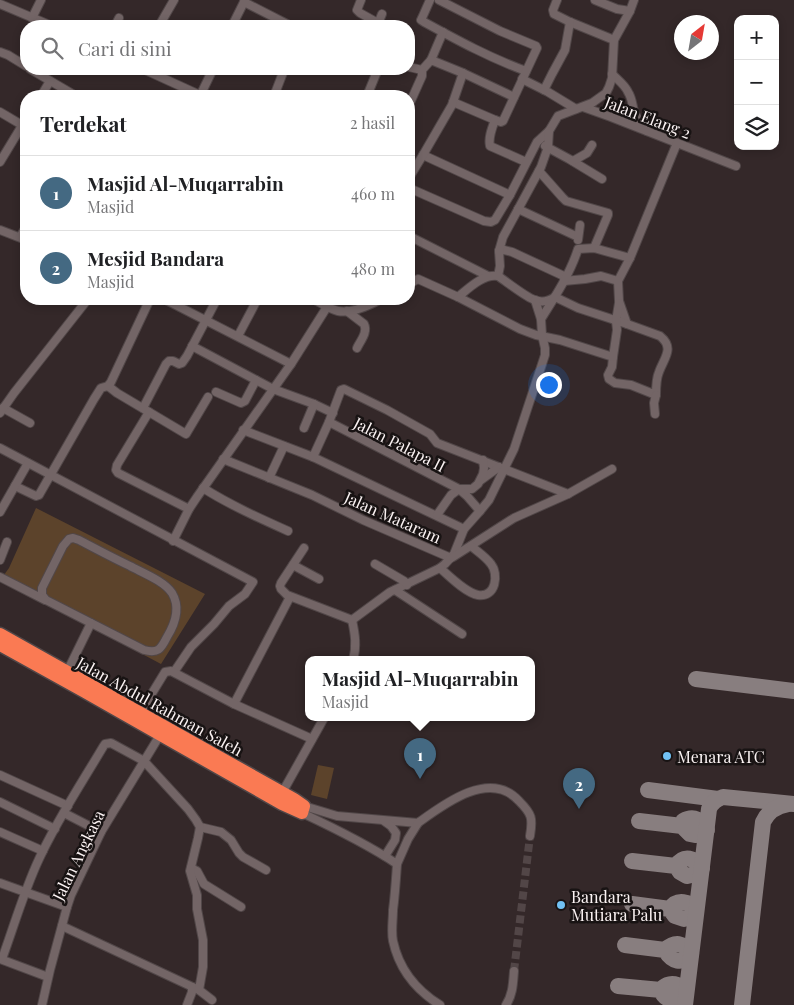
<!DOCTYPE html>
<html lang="id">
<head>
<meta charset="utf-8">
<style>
  :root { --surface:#fff; --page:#f6f6f6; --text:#202124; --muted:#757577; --line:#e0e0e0; --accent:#446982 }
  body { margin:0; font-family:"Playfair Display",serif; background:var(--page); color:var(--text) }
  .controls { position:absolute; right:15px; top:15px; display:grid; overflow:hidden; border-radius:10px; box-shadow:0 2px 8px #0003 }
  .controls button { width:45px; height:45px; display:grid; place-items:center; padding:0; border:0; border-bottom:1px solid var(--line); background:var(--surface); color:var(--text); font:25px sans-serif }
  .compass { position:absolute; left:674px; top:15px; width:45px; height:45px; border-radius:50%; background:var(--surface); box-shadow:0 2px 8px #0003; rotate:31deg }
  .you { position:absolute; left:548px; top:384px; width:18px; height:18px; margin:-12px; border:4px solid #fff; border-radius:50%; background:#1a73e8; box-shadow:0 0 0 8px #1a73e833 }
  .badge { display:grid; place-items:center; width:32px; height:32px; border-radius:50%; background:var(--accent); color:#fff; font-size:16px; font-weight:700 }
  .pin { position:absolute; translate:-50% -41px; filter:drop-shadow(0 1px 2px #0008) }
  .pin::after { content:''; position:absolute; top:26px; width:18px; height:15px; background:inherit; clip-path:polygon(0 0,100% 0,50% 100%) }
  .popup { position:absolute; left:305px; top:656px; width:230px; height:65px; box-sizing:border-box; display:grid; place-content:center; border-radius:10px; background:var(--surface); filter:drop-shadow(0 1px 4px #0005); font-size:16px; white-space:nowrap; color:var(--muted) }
  .popup b { font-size:19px; color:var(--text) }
  .popup::after { content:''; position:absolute; left:50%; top:100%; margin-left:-10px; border:10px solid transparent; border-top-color:var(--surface) }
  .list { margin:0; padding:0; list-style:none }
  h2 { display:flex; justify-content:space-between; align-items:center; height:65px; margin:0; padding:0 20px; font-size:21px }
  h2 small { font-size:16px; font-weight:400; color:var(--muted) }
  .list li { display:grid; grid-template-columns:32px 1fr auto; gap:15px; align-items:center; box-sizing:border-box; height:75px; padding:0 20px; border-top:1px solid var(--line) }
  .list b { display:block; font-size:19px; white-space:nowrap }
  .list p { margin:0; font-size:16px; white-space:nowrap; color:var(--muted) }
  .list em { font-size:16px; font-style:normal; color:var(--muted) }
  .icon { flex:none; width:28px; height:28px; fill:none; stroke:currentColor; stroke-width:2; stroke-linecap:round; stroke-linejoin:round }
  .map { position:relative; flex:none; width:794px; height:1005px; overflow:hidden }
  .search { position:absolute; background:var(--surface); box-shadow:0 2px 8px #0003; left:20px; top:20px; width:395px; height:55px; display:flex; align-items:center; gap:12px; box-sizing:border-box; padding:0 18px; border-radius:20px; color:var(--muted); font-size:19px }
  .panel { position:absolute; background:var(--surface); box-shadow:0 2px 8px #0003; left:20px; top:90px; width:395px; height:215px; border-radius:20px }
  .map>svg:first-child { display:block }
  .green { fill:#5c432b }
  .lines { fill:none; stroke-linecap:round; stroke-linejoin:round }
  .taxiway { stroke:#887e7f; stroke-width:16 }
  .minor-tunnel { stroke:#524647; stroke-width:8; stroke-dasharray:8 4; stroke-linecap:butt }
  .minor-casing { stroke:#514748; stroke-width:10 }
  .highway-casing { stroke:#514748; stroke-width:15 }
  .minor { stroke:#736566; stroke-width:8 }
  .highway { stroke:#fa7a53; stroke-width:12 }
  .poi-dot { fill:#71c1f4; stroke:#181313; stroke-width:2 }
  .labels { text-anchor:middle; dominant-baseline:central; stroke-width:5; stroke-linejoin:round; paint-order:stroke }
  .street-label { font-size:16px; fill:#fbf3f3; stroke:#181313 }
  .poi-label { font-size:16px; fill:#fbf3f3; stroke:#181313; text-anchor:start }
</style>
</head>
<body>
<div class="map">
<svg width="794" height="1005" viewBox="0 0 794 1005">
  <rect width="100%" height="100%" fill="#342829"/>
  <g class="green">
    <polygon points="36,508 205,594 161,664 1,579 9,568"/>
    <polygon points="318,765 334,768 327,799 311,795"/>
  </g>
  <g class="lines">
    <g class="taxiway">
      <polyline points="696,679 794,691"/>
      <polyline points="648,790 718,799"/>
      <path d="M639 821 682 826 690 834 695 835 701 834 707 830C702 820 694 815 683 821L682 826"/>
      <path d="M632 861 676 866C684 854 695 858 702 868L695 874 687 876 680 872 676 866"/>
      <path d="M632 904 670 909C677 898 690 901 696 911L693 916 684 919 675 916 670 909"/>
      <path d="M625 945 665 950C675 941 683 942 691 954 682 965 672 962 665 950"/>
      <path d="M618 986 661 990C665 1002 678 1002 686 994 682 983 668 980 661 990"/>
      <path d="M685 1005 709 809C712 802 717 799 723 797L794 804"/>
      <path d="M742 1005 763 822C768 811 776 806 788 804"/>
    </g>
    <polyline class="minor-tunnel" points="514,971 530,836"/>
    <g class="minor-casing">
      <g id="minor">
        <polyline points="361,0 357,10 360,13 378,23"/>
        <path d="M430 0 422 18 421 20 424 22C457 40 490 58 526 71"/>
        <polyline points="439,0 500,31 536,46 537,48 503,121 501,122 495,120 453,102"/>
        <polyline points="557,0 553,10 554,14 570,22 614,40"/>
        <polyline points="595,0 617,9 630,11"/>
        <polyline points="244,2 291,26"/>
        <polyline points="0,4 52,26"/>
        <polyline points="32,18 41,0"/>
        <polyline points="115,26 119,18"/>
        <polyline points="159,26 174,0"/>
        <polyline points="232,26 245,0"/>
        <polyline points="377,26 382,14"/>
        <polyline points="0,52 8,55 26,66"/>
        <polyline points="431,60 443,32"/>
        <polyline points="409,67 422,70 431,60 463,73"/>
        <polyline points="30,69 76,96"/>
        <polyline points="143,69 202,96"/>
        <path d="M612 74C618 80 625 85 628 92 632 98 632 104 634 111 636 118 642 125 647 131"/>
        <polyline points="522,79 548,92 576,109"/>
        <polyline points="544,90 552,74 565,50 570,22"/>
        <polyline points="41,96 50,81"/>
        <polyline points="200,96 213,69"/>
        <polyline points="274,96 284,70"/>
        <polyline points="367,96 378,69"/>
        <polyline points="409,105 422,76 422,70"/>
        <polyline points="583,107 611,117 736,166"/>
        <polyline points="0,112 22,125"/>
        <path d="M495 120C492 128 488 138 490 146L526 162"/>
        <polyline points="545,146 569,159 602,179"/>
        <polyline points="423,155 510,195"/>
        <polyline points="573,161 587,153 592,145"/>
        <polyline points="0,162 26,119"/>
        <polyline points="539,171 562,197 566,201 608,213 608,215 594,248"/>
        <polyline points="409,178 423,155 452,105 463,73 514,97"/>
        <polyline points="409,188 484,221 491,222 495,220 510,195 537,142 549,131 558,116 592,103 606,93 609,87 612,78 614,40 630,11 634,0"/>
        <polyline points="518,209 578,237"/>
        <polyline points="0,230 26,240"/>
        <polyline points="409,236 488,276"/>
        <polyline points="20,237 26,227"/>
        <polyline points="578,240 580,225"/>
        <polyline points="499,251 504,250 512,252 566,277"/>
        <polyline points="498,276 500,266 499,251 503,237 541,167 548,147 549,131"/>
        <polyline points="618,281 630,258 677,143"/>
        <path d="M409 284 418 279 458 297C469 288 483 274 498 276 507 282 527 298 535 300 542 303 549 301 555 297"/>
        <path d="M458 297 520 329 536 335 560 340 613 357 612 367 608 375 609 379 615 383 631 385 656 395C656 388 656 379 659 372 664 358 675 348 660 336L627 324 619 301 618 281 601 276 585 279 564 281"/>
        <polyline points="555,297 578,308 627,324"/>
        <polyline points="164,299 291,364"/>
        <path d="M313 299C321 303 329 309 338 311 352 314 370 305 381 299"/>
        <path d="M347 311 364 324C368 332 361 340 357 348"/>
        <path d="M541 319C555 297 570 274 578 249L594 248 630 258"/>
        <polyline points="238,336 257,300"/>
        <polyline points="192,346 273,389 314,404 333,413"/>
        <polyline points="613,357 617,330 616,321 619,303"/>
        <polyline points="108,386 117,393 186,434 208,397"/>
        <polyline points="216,392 241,403 245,401 256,380"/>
        <polyline points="3,408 30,423"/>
        <polyline points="143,408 166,364 169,361 173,361 179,364 182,363 187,356 217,299"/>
        <polyline points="149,412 117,465 116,470 118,473 189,509"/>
        <polyline points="0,413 14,393 88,299"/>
        <polyline points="655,414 654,403 656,395"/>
        <polyline points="304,428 314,404"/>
        <polyline points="243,430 313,457 464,529"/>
        <polyline points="0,448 253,582 245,594 229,606 214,624 191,647 174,672"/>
        <polyline points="313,457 329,422 341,390 344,389 387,410 430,434 437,443 568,494 612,469"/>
        <polyline points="223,459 312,495 363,520 451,558"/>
        <polyline points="269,478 284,446"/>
        <polyline points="481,480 499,467"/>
        <polyline points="15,486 36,496 39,495 94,399 101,388 108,386 111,382 150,299"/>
        <path d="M203 488C230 505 259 518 288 531"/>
        <polyline points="480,511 489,500 514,449 545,355 545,348 542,335 541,319 535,300"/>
        <polyline points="0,512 28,463"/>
        <polyline points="437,515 451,495 459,489 472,489 478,484 483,474 484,468 483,460"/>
        <path d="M73 538 79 540C96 549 113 558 130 566 143 573 164 581 172 593 181 608 175 624 167 637 161 649 158 654 144 650L46 600 42 595V588L63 546 69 539Z"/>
        <polyline points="173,541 189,509 197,497 291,364 332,299"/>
        <polyline points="304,548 281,583 280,586 281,589 287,595 352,620 390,592 440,568 445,564 454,554 464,529 480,511 467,496 459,489 329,422"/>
        <polyline points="453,557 514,518 568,494"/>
        <polyline points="0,560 7,542"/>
        <polyline points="375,564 404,581 407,585"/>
        <polyline points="293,565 319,579"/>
        <path d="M440 568C449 576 466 593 478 595 496 598 499 574 491 564 486 557 477 551 471 546"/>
        <polyline points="0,577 45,600"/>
        <polyline points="395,590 462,634"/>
        <path d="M352 620C355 634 357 646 353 660"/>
        <polyline points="67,672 91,623"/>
        <polyline points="234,704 290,597"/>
        <polyline points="140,713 165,672 171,671 234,704 312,739"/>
        <polyline points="0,775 68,806"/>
        <polyline points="282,793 324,718"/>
        <polyline points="0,802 55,829"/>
        <path d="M304 806 337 816 418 823C444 804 490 769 519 801 532 814 533 818 530 836"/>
        <polyline points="64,813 101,832"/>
        <path d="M302 813C334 828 367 844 397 864 396 879 395 895 393 910 393 920 391 932 393 941 399 969 416 990 440 1005"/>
        <polyline points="384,821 391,826 396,833 395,840 385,856"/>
        <polyline points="200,827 221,832 231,840 239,853 243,857 266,870"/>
        <polyline points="0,832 43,851"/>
        <polyline points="397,864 408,839 418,823"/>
        <polyline points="191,868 197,871 204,884 241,907"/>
        <polyline points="0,883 67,907"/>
        <polyline points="62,926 199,990"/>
        <polyline points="0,959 48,977"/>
        <path d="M2 959C14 926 24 891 39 859 57 820 81 784 103 747L105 744 111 743 144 761 188 809 196 820 200 827 198 838 190 871 197 895V909L203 940V967L199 990 212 1000"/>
        <polyline points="42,1005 50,970 67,907 71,895 101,832 160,735"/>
        <polyline points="187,1005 192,992 192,987"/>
        <path d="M506 1005C513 994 513 983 514 971"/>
      </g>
    </g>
    <g class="highway-casing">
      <polyline id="highway" points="0,634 294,799 304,806 302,813 282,804 85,692 0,645"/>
    </g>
    <use href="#minor" class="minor"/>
    <use href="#highway" class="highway"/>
  </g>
  <g class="poi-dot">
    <circle cx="667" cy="756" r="5"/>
    <circle cx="561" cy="905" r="5"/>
  </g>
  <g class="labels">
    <g class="street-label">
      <text transform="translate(648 117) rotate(21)">Jalan Elang 2</text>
      <text transform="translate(400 444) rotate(27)">Jalan Palapa II</text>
      <text transform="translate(393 517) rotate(24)">Jalan Mataram</text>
      <text transform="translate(160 706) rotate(29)">Jalan Abdul Rahman Saleh</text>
      <text transform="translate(78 855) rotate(-64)">Jalan Angkasa</text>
    </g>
    <g class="poi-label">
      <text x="677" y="756">Menara ATC</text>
      <text x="571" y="896">Bandara<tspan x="571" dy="18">Mutiara Palu</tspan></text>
    </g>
  </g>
</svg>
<div class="controls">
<button>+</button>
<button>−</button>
<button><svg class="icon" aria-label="layers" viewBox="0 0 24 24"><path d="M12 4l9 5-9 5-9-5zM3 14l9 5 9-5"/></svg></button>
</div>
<svg class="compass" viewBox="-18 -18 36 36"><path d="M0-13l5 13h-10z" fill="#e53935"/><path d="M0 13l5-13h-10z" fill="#757577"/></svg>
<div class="you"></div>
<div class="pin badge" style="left:420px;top:779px">1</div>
<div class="popup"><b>Masjid Al-Muqarrabin</b>Masjid</div>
<div class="pin badge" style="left:579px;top:809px">2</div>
<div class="search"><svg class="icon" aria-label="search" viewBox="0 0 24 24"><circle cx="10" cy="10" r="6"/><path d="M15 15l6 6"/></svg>Cari di sini</div>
<section class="panel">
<h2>Terdekat<small>2 hasil</small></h2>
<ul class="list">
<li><span class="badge">1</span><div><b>Masjid Al-Muqarrabin</b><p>Masjid</p></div><em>460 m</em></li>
<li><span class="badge">2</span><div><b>Mesjid Bandara</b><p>Masjid</p></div><em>480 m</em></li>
</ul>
</section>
</div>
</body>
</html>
